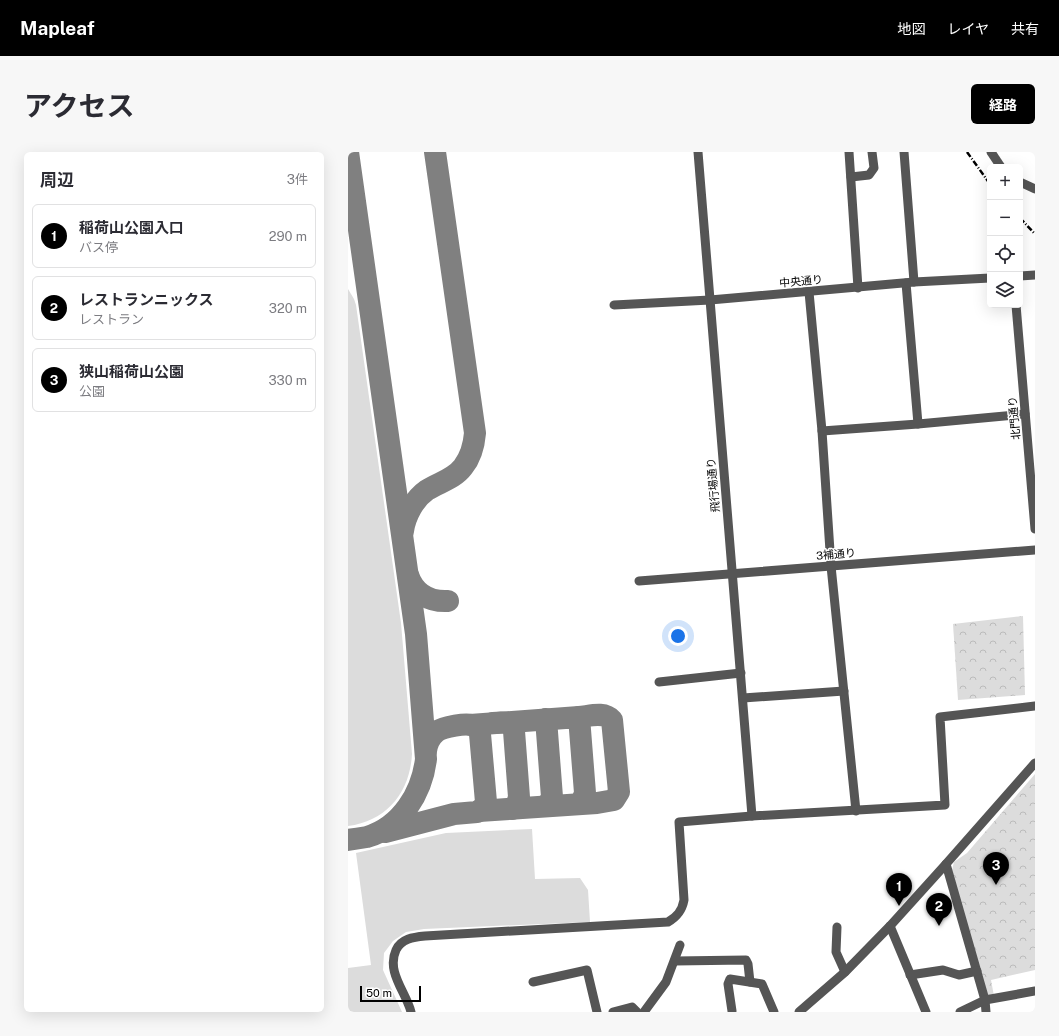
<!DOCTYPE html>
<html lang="ja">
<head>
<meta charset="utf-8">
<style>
  :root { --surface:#fff; --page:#f7f7f7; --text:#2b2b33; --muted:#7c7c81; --line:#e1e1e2; --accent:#000 }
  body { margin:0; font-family:"Public Sans","Noto Sans JP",sans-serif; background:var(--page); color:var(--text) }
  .controls { position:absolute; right:12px; top:12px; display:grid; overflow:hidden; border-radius:6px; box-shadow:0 4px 16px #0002 }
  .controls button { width:36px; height:36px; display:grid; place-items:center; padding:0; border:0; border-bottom:1px solid var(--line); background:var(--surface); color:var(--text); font:20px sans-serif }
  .scale { position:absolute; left:12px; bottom:10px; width:61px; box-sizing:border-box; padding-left:4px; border:2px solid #000; border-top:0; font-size:11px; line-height:14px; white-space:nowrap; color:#000; -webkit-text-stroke:3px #fff; paint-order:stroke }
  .you { position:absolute; left:330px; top:484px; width:14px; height:14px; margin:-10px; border:3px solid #fff; border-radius:50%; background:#1a73e8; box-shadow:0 0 0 6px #1a73e833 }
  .badge { display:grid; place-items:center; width:26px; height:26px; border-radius:50%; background:var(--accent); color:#fff; font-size:13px; font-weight:700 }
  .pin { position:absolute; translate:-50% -33px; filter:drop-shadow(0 1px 2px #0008) }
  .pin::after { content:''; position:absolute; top:21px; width:14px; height:12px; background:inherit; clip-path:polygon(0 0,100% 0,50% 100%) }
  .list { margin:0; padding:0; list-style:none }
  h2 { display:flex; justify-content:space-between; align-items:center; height:52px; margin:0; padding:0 16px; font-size:17px }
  h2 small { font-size:13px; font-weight:400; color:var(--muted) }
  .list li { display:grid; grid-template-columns:26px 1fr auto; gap:12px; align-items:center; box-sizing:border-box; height:64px; margin:0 8px 8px; padding:0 8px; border:1px solid var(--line); border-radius:6px }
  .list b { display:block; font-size:15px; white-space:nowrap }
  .list p { margin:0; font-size:13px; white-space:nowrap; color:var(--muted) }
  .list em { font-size:13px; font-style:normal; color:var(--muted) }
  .icon { flex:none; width:22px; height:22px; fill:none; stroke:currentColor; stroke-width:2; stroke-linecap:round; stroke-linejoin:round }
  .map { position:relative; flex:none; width:687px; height:860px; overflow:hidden; border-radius:6px }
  header { display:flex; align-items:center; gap:24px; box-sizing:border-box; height:56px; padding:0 20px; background:var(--accent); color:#fff }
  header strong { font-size:19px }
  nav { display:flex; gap:22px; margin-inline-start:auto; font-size:14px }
  .intro { display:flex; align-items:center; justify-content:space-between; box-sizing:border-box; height:96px; padding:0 24px }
  h1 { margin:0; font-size:28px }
  .button { padding:10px 18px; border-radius:6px; background:var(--accent); color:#fff; font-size:14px; font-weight:700 }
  main { display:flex; gap:24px; padding:0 24px }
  aside { flex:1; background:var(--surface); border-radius:6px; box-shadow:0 4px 16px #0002 }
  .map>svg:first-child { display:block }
  .green { fill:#dcdcdc }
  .forest { fill:url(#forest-crowns) }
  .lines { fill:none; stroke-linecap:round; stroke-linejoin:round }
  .taxiway { stroke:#808080; stroke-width:22 }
  .minor { stroke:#555; stroke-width:9 }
  .rail { stroke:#000; stroke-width:2.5; stroke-dasharray:6 2 1 2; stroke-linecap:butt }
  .labels { text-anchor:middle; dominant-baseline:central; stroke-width:3; stroke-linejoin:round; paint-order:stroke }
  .street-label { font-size:11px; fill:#000; stroke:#fff }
</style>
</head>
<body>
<header>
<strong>Mapleaf</strong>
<nav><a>地図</a><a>レイヤ</a><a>共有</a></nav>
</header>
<div class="intro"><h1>アクセス</h1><a class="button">経路</a></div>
<main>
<aside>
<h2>周辺<small>3件</small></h2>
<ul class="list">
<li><span class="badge">1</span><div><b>稲荷山公園入口</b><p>バス停</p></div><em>290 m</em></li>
<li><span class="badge">2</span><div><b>レストランニックス</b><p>レストラン</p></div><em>320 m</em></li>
<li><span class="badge">3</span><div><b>狭山稲荷山公園</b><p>公園</p></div><em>330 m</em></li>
</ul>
</aside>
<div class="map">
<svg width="687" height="860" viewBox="0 0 687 860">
  <defs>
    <pattern id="forest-crowns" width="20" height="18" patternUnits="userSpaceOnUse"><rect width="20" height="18" fill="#dcdcdc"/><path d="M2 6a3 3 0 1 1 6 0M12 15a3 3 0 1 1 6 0" fill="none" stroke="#bbb"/></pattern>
  </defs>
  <rect width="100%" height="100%" fill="#fff"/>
  <g class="green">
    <path d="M0 137 6 147 8 153 53 471 64 602C62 640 39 669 0 674Z"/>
    <polygon points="184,677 187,727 232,726 240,738 242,770 76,777 58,780 45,789 36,801 35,818 54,860 0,860 0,816 23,813 8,701 98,681"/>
  </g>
  <g class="forest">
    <polygon points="675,464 677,543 610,548 605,472"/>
    <polygon points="687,622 687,818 643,828 646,844 643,845 638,842 604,718 606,710 619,701"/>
  </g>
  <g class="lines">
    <g class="taxiway">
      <path d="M55 379C57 364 66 347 79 338 92 330 106 327 115 315 123 305 126 293 127 281L87 0"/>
      <path d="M60 423C66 441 81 450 100 449"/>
      <path d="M145 571C154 570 162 569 166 579L171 645 169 652 164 657"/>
      <polyline points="122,573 231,565 237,641 234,649 230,652"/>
      <polyline points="197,654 203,649 204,645 198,567"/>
      <path d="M131 659 249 651 266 648 271 640 264 568C256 559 242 564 231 565"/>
      <path d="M37 680 106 662 129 660 135 656 138 650 132 582C131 579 130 576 127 574 120 570 94 575 88 580 82 585 79 591 78 599"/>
      <path d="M0 688C6 687 13 686 19 685 53 675 74 641 78 607L68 482 0 0"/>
    </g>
    <g class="minor">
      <polyline points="350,0 404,664"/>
      <polyline points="501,0 510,136"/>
      <polyline points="556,0 566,130"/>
      <polyline points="643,0 653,15"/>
      <polyline points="503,25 521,23 526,16 524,0"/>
      <polyline points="672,30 687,37"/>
      <polyline points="672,124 687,123"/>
      <polyline points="558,131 570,272"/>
      <polyline points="461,140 474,279 483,414 508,659"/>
      <polyline points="266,153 362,148 566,130 642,126"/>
      <polyline points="668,153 687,377"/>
      <polyline points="474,279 570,272 677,262"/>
      <polyline points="291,429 687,398"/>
      <polyline points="311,530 393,521"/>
      <polyline points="395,546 496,539"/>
      <polyline points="598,712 637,848 638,860"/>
      <polyline points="542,774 578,860"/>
      <polyline points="489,775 488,800 497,820"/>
      <polyline points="327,809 398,808 400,812 402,830"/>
      <polyline points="562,823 595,818 611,823 629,819"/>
      <polyline points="185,830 239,818 249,860"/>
      <polyline points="384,859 380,832 382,827 414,832 426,860"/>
      <path d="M63 860C58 840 38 820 48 798 53 787 65 785 77 784L320 770C329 765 334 759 336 748L331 670 404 664 597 653 592 565 687 554"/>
      <polyline points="265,860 284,855 289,860"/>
      <polyline points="296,860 318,830 332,793"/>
      <polyline points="451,860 497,820 542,774 598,712 687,611"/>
      <polyline points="612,860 637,848 687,839"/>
    </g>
    <g class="rail">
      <polyline points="619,0 642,32"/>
      <polyline points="672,66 687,82"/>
    </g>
  </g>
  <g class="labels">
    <g class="street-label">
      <text transform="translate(453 129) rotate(-5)">中央通り</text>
      <text transform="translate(666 266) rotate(-95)">北門通り</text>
      <text transform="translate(365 333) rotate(-95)">飛行場通り</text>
      <text transform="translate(488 402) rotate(-5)">3補通り</text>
    </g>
  </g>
</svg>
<div class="controls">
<button>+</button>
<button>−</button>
<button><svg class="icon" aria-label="locate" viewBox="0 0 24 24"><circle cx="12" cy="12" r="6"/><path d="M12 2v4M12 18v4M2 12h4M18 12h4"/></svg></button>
<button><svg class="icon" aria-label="layers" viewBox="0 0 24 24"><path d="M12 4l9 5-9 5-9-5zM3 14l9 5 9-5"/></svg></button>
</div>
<div class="scale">50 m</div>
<div class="you"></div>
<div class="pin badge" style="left:551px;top:754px">1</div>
<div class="pin badge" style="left:591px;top:774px">2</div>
<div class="pin badge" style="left:648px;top:733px">3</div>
</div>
</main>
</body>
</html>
